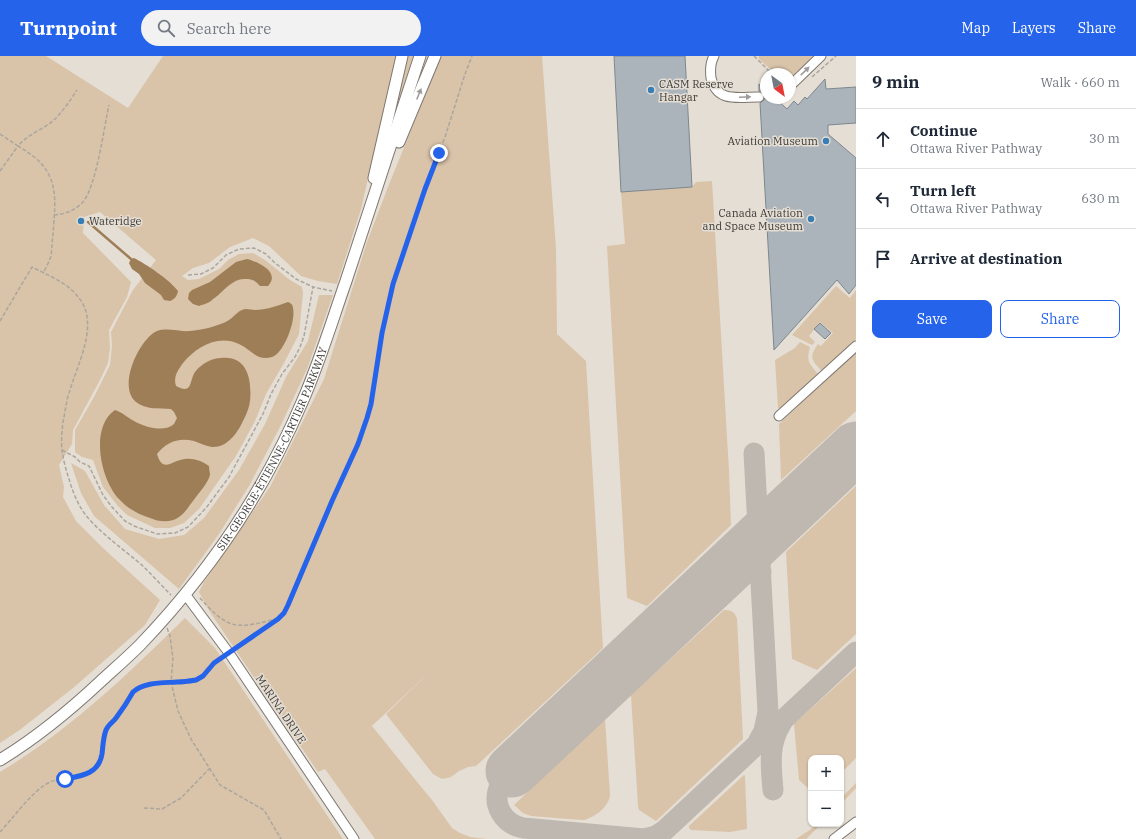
<!DOCTYPE html>
<html lang="en">
<head>
<meta charset="utf-8">
<style>
  :root { --surface:#fff; --page:#f2f2f3; --text:#1f2937; --muted:#747a83; --line:#e0e1e3; --accent:#2563eb }
  body { margin:0; font-family:"IBM Plex Serif",serif; background:var(--page); color:var(--text) }
  .controls { position:absolute; right:12px; bottom:12px; display:grid; overflow:hidden; border-radius:8px; box-shadow:0 1px 3px #0004 }
  .controls button { width:36px; height:36px; display:grid; place-items:center; padding:0; border:0; border-bottom:1px solid var(--line); background:var(--surface); color:var(--text); font:20px sans-serif }
  .compass { position:absolute; left:760px; top:12px; width:36px; height:36px; border-radius:50%; background:var(--surface); box-shadow:0 1px 3px #0004; rotate:148deg }
  .stop { position:absolute; width:12px; height:12px; margin:-9px; border:3px solid #2563eb; border-radius:50%; background:#fff }
  .stop.end { background:#2563eb; border-color:#fff; box-shadow:0 1px 4px #0008 }
  .list { margin:0; padding:0; list-style:none }
  h2 { display:flex; justify-content:space-between; align-items:center; height:52px; margin:0; padding:0 16px; font-size:17px }
  h2 small { font-size:13px; font-weight:400; color:var(--muted) }
  .list li { display:grid; grid-template-columns:26px 1fr auto; gap:12px; align-items:center; box-sizing:border-box; height:60px; padding:0 16px; border-top:1px solid var(--line) }
  .list b { display:block; font-size:15px; white-space:nowrap }
  .list p { margin:0; font-size:13px; white-space:nowrap; color:var(--muted) }
  .list em { font-size:13px; font-style:normal; color:var(--muted) }
  .actions { display:flex; gap:8px; padding:12px 16px }
  .actions a { flex:1; padding:9px 0; border:1px solid var(--accent); border-radius:8px; text-align:center; font-size:14px; color:var(--accent) }
  .actions .main { background:var(--accent); color:#fff }
  .icon { flex:none; width:22px; height:22px; fill:none; stroke:currentColor; stroke-width:2; stroke-linecap:round; stroke-linejoin:round }
  .map { position:relative; flex:none; width:856px; height:783px; overflow:hidden }
  header { display:flex; align-items:center; gap:24px; box-sizing:border-box; height:56px; padding:0 20px; background:var(--accent); color:#fff }
  header strong { font-size:19px }
  nav { display:flex; gap:22px; margin-inline-start:auto; font-size:14px }
  .search { width:280px; height:36px; background:var(--page); display:flex; align-items:center; gap:10px; box-sizing:border-box; padding:0 14px; border-radius:22px; color:var(--muted); font-size:15px }
  main { display:flex }
  aside { flex:1; background:var(--surface) }
  .map>svg:first-child { display:block }
  .green { fill:#d9c3a9 }
  .water { fill:#9e7e56 }
  .lines { fill:none; stroke-linecap:round; stroke-linejoin:round }
  .stream { stroke:#9e7e56; stroke-width:2.5 }
  .taxiway { stroke:#beb8b0; stroke-width:21 }
  .runway { stroke:#beb8b0; stroke-width:53 }
  .building { fill:#abb4bb; stroke:#7e878e }
  .minor-casing { stroke:#7e776f; stroke-width:11 }
  .major-casing { stroke:#7e776f; stroke-width:13 }
  .path { stroke:#aba69e; stroke-width:1.5; stroke-dasharray:4 2; stroke-linecap:butt }
  .minor { stroke:#fff; stroke-width:9 }
  .major { stroke:#fff; stroke-width:11 }
  .oneway { fill:#9e9d9b }
  .route { stroke:#2563eb; stroke-width:5 }
  .poi-dot { fill:#387eb4; stroke:#e5ded4; stroke-width:1.5 }
  .labels { text-anchor:middle; dominant-baseline:central; stroke-width:3; stroke-linejoin:round; paint-order:stroke }
  .poi-label { font-size:11px; fill:#3e3b37; stroke:#e5ded4; text-anchor:start }
  .street-label { font-size:11px; fill:#3e3b37; stroke:#e5ded4 }
</style>
</head>
<body>
<header>
<strong>Turnpoint</strong>
<div class="search"><svg class="icon" aria-label="search" viewBox="0 0 24 24"><circle cx="10" cy="10" r="6"/><path d="M15 15l6 6"/></svg>Search here</div>
<nav><a>Map</a><a>Layers</a><a>Share</a></nav>
</header>
<main>
<div class="map">
<svg width="856" height="783" viewBox="0 0 856 783">
  <rect width="100%" height="100%" fill="#e5ded4"/>
  <g class="green">
    <polygon points="0,0 46,0 128,52 163,0 396,0 361,153 337,228 318,225 301,220 269,190 253,182 230,191 209,207 193,212 182,220 188,224 199,223 219,213 228,204 239,198 253,197 265,204 290,224 302,231 303,237 299,278 284,307 266,338 255,365 236,400 199,453 184,467 170,472 155,472 127,459 117,449 103,431 93,404 82,401 75,396 75,374 94,341 110,309 112,290 111,276 133,234 156,204 100,156 84,161 83,177 131,226 127,241 109,274 110,292 108,307 100,324 73,374 72,388 59,409 64,431 63,441 76,465 104,493 160,544 145,569 73,632 21,673 0,687"/>
    <polygon points="406,0 413,0 394,60"/>
    <polygon points="441,0 542,0 556,193 557,278 586,305 603,592 476,710 468,711 459,715 451,721 442,723 433,718 386,658 435,611 360,681 372,670 422,732 432,744 452,772 460,777 470,781 486,783 375,783 325,713 318,716 210,556 199,536 204,526 270,431 324,323 367,186 388,131"/>
    <polygon points="759,0 814,0 790,23 790,18 776,18 759,3"/>
    <polygon points="712,125 729,415 731,469 647,550 627,542 607,190 625,188 621,136 692,131 696,126"/>
    <path d="M836 230 850 242 856 234V283L822 315C811 304 809 301 818 288L821 290 833 277 820 266 809 280 815 286 812 289 792 279Z"/>
    <polygon points="319,239 333,239 307,313 281,369 249,430 219,478 179,533 94,460 81,437 71,407 85,415 104,449 125,473 159,483 184,479 204,462 239,414 265,368 286,321 308,285"/>
    <path d="M800 286 810 291C806 305 809 307 818 318L783 352H778L775 304 795 292Z"/>
    <polygon points="856,296 856,355 781,424 779,368"/>
    <polygon points="856,430 856,578 817,614 792,603 786,496"/>
    <path d="M724 554C731 554 735 556 737 563L743 683 656 765 639 754 638 750 631 639Z"/>
    <path d="M185 562 215 592 343 783H0V716C69 675 128 618 185 562Z"/>
    <polygon points="856,612 856,702 841,717 841,702 811,702 811,734 809,733 799,724 794,668"/>
    <path d="M605 663 610 739C609 751 593 763 582 764L531 760 523 757 514 749Z"/>
    <polygon points="744,719 745,720 747,773 730,776 691,774 689,772 689,770"/>
    <polygon points="856,727 856,732 841,748 841,742"/>
    <polygon points="816,768 821,768 806,783 796,783 811,773"/>
  </g>
  <g class="water">
    <path d="M134 202C146 208 170 224 178 235 177 240 175 243 170 245L164 244 161 239 145 227 139 218 132 213 129 207 131 203Z"/>
    <path d="M247 203C258 206 281 216 268 230H260C255 224 252 223 244 223 230 224 224 236 213 243 210 247 204 248 199 250L193 248 188 243 189 237 192 234 210 226 236 206Z"/>
    <path d="M288 246C291 247 293 249 293 252 296 265 284 297 272 301 257 306 251 293 239 288 218 278 196 291 183 307 178 314 173 321 176 330 193 339 189 325 195 316 201 308 212 302 221 302 248 299 252 325 250 345 249 354 244 363 240 371 234 381 225 392 212 391 206 390 200 387 194 385 179 381 166 386 157 398 163 418 172 404 185 403 194 402 202 405 209 410 209 413 210 417 210 419 208 427 198 438 193 445 189 450 185 457 179 461 171 467 159 466 150 462 138 458 128 453 119 443 101 424 89 372 115 354 122 356 128 362 134 365 144 371 165 377 174 368 175 366 176 364 177 362L174 356 171 353C159 352 146 354 136 346 117 331 139 283 157 275 167 271 180 276 190 275 201 274 220 270 229 264 235 260 238 254 246 253 249 253 252 254 255 254 266 254 277 250 288 246Z"/>
  </g>
  <g class="lines">
    <polyline class="stream" points="88,166 131,203"/>
    <g class="taxiway">
      <polyline points="754,397 768,656 764,675 759,684"/>
      <polyline points="763,501 773,476 786,458"/>
      <path d="M733 507C744 503 754 505 761 516"/>
      <path d="M512 715C508 719 503 724 500 730 491 749 504 768 523 772L644 783 656 780 665 774 856 596"/>
      <path d="M773 734C771 711 768 688 781 668"/>
    </g>
    <polyline class="runway" points="512,715 856,392"/>
  </g>
  <g class="building">
    <polygon points="614,0 685,0 692,131 621,136"/>
    <polygon points="825,23 826,33 856,31 856,67 828,69 828,78 856,102 856,229 849,238 837,224 774,294 760,47 764,44 765,40 764,38 759,35 759,28 766,34 766,42 775,42 787,53 794,45 798,49 805,41 807,43"/>
    <polygon points="820,267 831,277 825,283 814,273"/>
  </g>
  <g class="lines">
    <g class="minor-casing">
      <g id="minor">
        <path d="M714 0C710 7 710 14 711 22 717 47 738 41 759 41"/>
        <polyline points="790,30 821,0"/>
        <polyline points="779,360 856,290"/>
        <polyline points="185,538 229,597 354,783"/>
        <polyline points="834,783 856,766"/>
      </g>
    </g>
    <g class="major-casing">
      <g id="major">
        <polyline points="399,86 435,0"/>
        <polyline points="374,122 402,0"/>
        <path id="s1" d="M0 704C36 682 69 655 100 626 113 614 127 602 140 589 208 518 265 434 303 344 320 305 332 265 346 225 371 150 396 75 420 0"/>
      </g>
    </g>
    <g class="path">
      <polyline points="754,0 772,18"/>
      <polyline points="812,21 836,0"/>
      <path d="M0 78 18 90C26 80 39 75 49 68 61 59 69 46 77 34"/>
      <path d="M0 115 18 90C31 98 42 105 49 119 58 136 54 160 53 179 52 186 52 193 51 200 49 206 46 212 43 217"/>
      <path d="M54 159C65 158 74 155 82 147 96 133 104 71 109 49"/>
      <polyline points="188,219 201,218 213,212 226,199 239,193 254,192 266,198 275,207 296,223 313,231"/>
      <path d="M0 265 32 211C49 220 67 226 79 242 100 268 77 309 69 337 66 346 65 357 63 366 62 375 61 385 62 394 63 403 66 414 69 423 73 437 79 452 89 463 105 481 126 495 144 511 153 520 162 530 171 539"/>
      <polyline points="62,394 75,401 80,406 89,410 103,439 112,451 125,465 134,470 157,478 175,477 188,471 206,452 229,421 263,358 271,338 282,318 295,301 300,291 304,280 313,231 332,235"/>
      <path d="M200 542C208 551 218 562 229 567 243 573 262 566 276 563"/>
      <polyline points="167,572 170,580 173,603 171,626 178,655 191,683 220,729 264,754 281,783"/>
      <polyline points="236,592 268,571 284,557 332,445 358,388 371,348 382,277 393,228 425,133 445,81 465,18 472,0"/>
      <polyline points="144,752 162,753 181,742 210,712"/>
      <path d="M0 776C14 761 33 734 50 726 64 720 81 723 94 714 106 705 100 686 106 674 108 669 113 666 116 662 122 654 128 645 133 636 148 622 177 629 196 624 203 623 205 616 209 612 213 608 217 605 221 602"/>
    </g>
    <use href="#minor" class="minor"/>
    <use href="#major" class="major"/>
  </g>
  <defs><path id="oneway-solid" d="M-6-.8H1V-3.2L6.5 0L1 3.2V.8H-6Z"/></defs>
  <g class="oneway">
    <use href="#oneway-solid" transform="translate(805 15) rotate(-44)"/>
    <use href="#oneway-solid" transform="translate(419 38) rotate(-68)"/>
    <use href="#oneway-solid" transform="translate(745 41) rotate(-2)"/>
  </g>
  <g class="lines">
    <path class="route" d="M65 723C81 720 99 718 102 698 103 690 103 682 106 674 108 669 113 666 116 662 122 654 128 645 133 636 144 626 162 627 177 626 183 626 190 625 196 624L203 620 214 607 278 563 284 557 288 549 332 445 358 388 367 362 371 348 382 277 393 228 425 133 439 97"/>
  </g>
  <g class="poi-dot">
    <circle cx="651" cy="34" r="4"/>
    <circle cx="826" cy="85" r="4"/>
    <circle cx="811" cy="163" r="4"/>
    <circle cx="81" cy="165" r="4"/>
  </g>
  <g class="labels">
    <g class="poi-label">
      <text x="659" y="28">CASM Reserve<tspan x="659" dy="13">Hangar</tspan></text>
      <text x="818" y="85" text-anchor="end">Aviation Museum</text>
      <text x="803" y="157" text-anchor="end">Canada Aviation<tspan x="803" dy="13">and Space Museum</tspan></text>
      <text x="89" y="165">Wateridge</text>
    </g>
    <g class="street-label">
      <text stroke="none"><textPath href="#s1" startOffset="420">SIR-GEORGE-ÉTIENNE-CARTIER PARKWAY</textPath></text>
      <text transform="translate(281 653) rotate(56)">MARINA DRIVE</text>
    </g>
  </g>
</svg>
<div class="controls">
<button>+</button>
<button>−</button>
</div>
<svg class="compass" viewBox="-18 -18 36 36"><path d="M0-13l5 13h-10z" fill="#e53935"/><path d="M0 13l5-13h-10z" fill="#747a83"/></svg>
<div class="stop" style="left:65px;top:723px"></div>
<div class="stop end" style="left:439px;top:97px"></div>
</div>
<aside>
<h2>9 min<small>Walk · 660 m</small></h2>
<ul class="list">
<li><svg class="icon" aria-label="ahead" viewBox="0 0 24 24"><path d="M12 20V5M6 11l6-6 6 6"/></svg><div><b>Continue</b><p>Ottawa River Pathway</p></div><em>30 m</em></li>
<li><svg class="icon" aria-label="left" viewBox="0 0 24 24"><path d="M17 20v-9H6M10 6l-5 5 5 5"/></svg><div><b>Turn left</b><p>Ottawa River Pathway</p></div><em>630 m</em></li>
<li><svg class="icon" aria-label="arrive" viewBox="0 0 24 24"><path d="M6 21V4h12l-3 4 3 4H6"/></svg><div><b>Arrive at destination</b></div></li>
</ul>
<div class="actions"><a class="main">Save</a><a>Share</a></div>
</aside>
</main>
</body>
</html>
